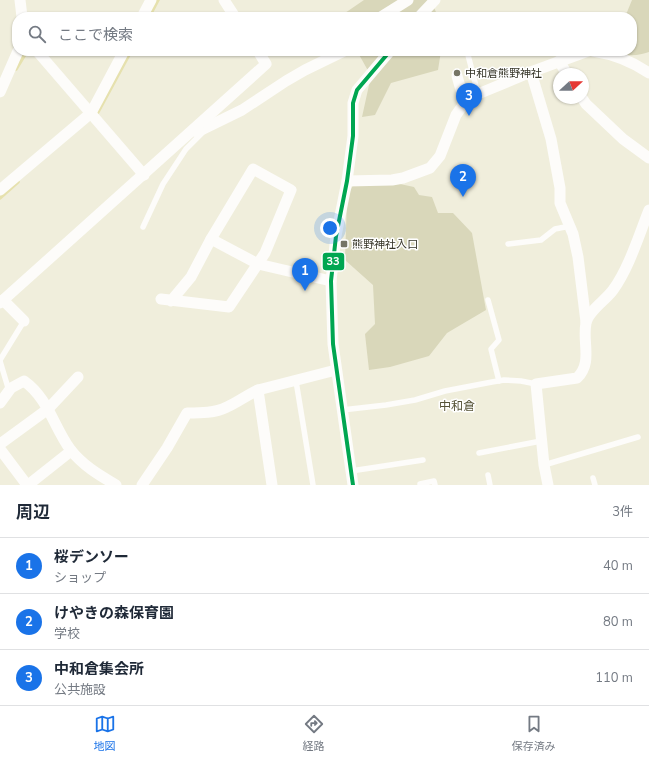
<!DOCTYPE html>
<html lang="ja">
<head>
<meta charset="utf-8">
<style>
  :root { --surface:#fff; --page:#f2f2f3; --text:#1f2937; --muted:#747a83; --line:#e0e1e3; --accent:#1a73e8 }
  body { margin:0; font-family:"Nunito Sans","Noto Sans JP",sans-serif; background:var(--page); color:var(--text) }
  .compass { position:absolute; left:553px; top:68px; width:36px; height:36px; border-radius:50%; background:var(--surface); box-shadow:0 1px 3px #0004; rotate:69deg }
  .you { position:absolute; left:330px; top:228px; width:14px; height:14px; margin:-10px; border:3px solid #fff; border-radius:50%; background:#1a73e8; box-shadow:0 0 0 6px #1a73e833 }
  .badge { display:grid; place-items:center; width:26px; height:26px; border-radius:50%; background:var(--accent); color:#fff; font-size:13px; font-weight:700 }
  .pin { position:absolute; translate:-50% -33px; filter:drop-shadow(0 1px 2px #0008) }
  .pin::after { content:''; position:absolute; top:21px; width:14px; height:12px; background:inherit; clip-path:polygon(0 0,100% 0,50% 100%) }
  .list { margin:0; padding:0; list-style:none }
  h2 { display:flex; justify-content:space-between; align-items:center; height:52px; margin:0; padding:0 16px; font-size:17px }
  h2 small { font-size:13px; font-weight:400; color:var(--muted) }
  .list li { display:grid; grid-template-columns:26px 1fr auto; gap:12px; align-items:center; box-sizing:border-box; height:56px; padding:0 16px; border-top:1px solid var(--line) }
  .list b { display:block; font-size:15px; white-space:nowrap }
  .list p { margin:0; font-size:13px; white-space:nowrap; color:var(--muted) }
  .list em { font-size:13px; font-style:normal; color:var(--muted) }
  .icon { flex:none; width:22px; height:22px; fill:none; stroke:currentColor; stroke-width:2; stroke-linecap:round; stroke-linejoin:round }
  .map { position:relative; flex:none; width:649px; height:485px; overflow:hidden }
  .search { position:absolute; background:var(--surface); box-shadow:0 1px 3px #0004; left:12px; right:12px; top:12px; height:44px; display:flex; align-items:center; gap:10px; box-sizing:border-box; padding:0 14px; border-radius:16px; color:var(--muted); font-size:15px }
  .sheet { height:220px; background:var(--surface) }
  nav { display:flex; justify-content:space-around; align-items:center; box-sizing:border-box; height:56px; border-top:1px solid var(--line); background:var(--surface); font-size:11px; color:var(--muted) }
  nav a { display:grid; justify-items:center; gap:2px }
  nav .on { color:var(--accent) }
  .map>svg:first-child { display:block }
  .green { fill:#d9d7ba }
  .lines { fill:none; stroke-linecap:round; stroke-linejoin:round }
  .stream { stroke:#e6e1ae; stroke-width:3.5 }
  .lane { stroke:#fdfcfa; stroke-width:5.5 }
  .street { stroke:#fdfcfa; stroke-width:11 }
  .bus-1-casing { stroke:#fff; stroke-width:7 }
  .bus-1 { stroke:#00a651; stroke-width:4 }
  .poi-dot { fill:#767566; stroke:#fff; stroke-width:1.5 }
  .labels { text-anchor:middle; dominant-baseline:central; stroke-width:3; stroke-linejoin:round; paint-order:stroke }
  .poi-label { font-size:11px; fill:#353427; stroke:#fff; text-anchor:start }
  .neighbourhood-label { font-size:12px; fill:#565337; stroke:#fff }
  .line-badge { stroke:#fff; stroke-width:1.5 }
  .badge-label { font-size:11px; text-anchor:middle; font-weight:bold; fill:#fff }
</style>
</head>
<body>
<div class="map">
<svg width="649" height="485" viewBox="0 0 649 485">
  <rect width="100%" height="100%" fill="#f0eedc"/>
  <g class="green">
    <polygon points="364,0 431,0 438,17 342,17 345,13"/>
    <path d="M632 0H649V52C639 55 628 58 619 51H632V17H625Z"/>
    <polygon points="357,51 441,51 438,70 391,83 375,115 362,117 371,76"/>
    <polygon points="400,184 414,187 419,195 432,197 438,213 453,213 472,233 486,310 447,333 429,356 390,367 369,370 365,334 375,324 373,285 345,260 347,198 353,185"/>
  </g>
  <g class="lines">
    <g class="stream">
      <polyline points="149,17 158,0"/>
      <polyline points="16,69 27,51"/>
      <polyline points="94,116 98,112 131,51"/>
      <polyline points="0,198 18,182"/>
    </g>
    <g class="lane">
      <polyline points="467,51 478,94"/>
      <polyline points="143,227 163,184 186,149 202,133"/>
      <polyline points="508,244 541,240 555,229 570,226"/>
      <polyline points="488,300 499,340 491,349 499,381"/>
      <polyline points="0,360 24,321"/>
      <polyline points="0,361 9,391"/>
      <polyline points="296,381 313,485"/>
      <polyline points="342,410 386,405 415,400 445,391 492,382 504,380 521,381 536,384"/>
      <polyline points="479,453 541,441"/>
      <polyline points="544,465 638,437"/>
      <polyline points="351,471 423,460"/>
      <polyline points="488,475 490,485"/>
      <polyline points="593,478 595,485"/>
      <polyline points="420,484 434,481 435,485"/>
    </g>
    <g class="street">
      <polyline points="20,0 22,17"/>
      <polyline points="224,0 235,17"/>
      <polyline points="142,17 151,0"/>
      <polyline points="381,17 408,0"/>
      <polyline points="419,17 435,0"/>
      <polyline points="37,51 144,175"/>
      <path d="M593 51C612 54 633 62 649 73"/>
      <polyline points="559,61 567,74"/>
      <polyline points="531,72 551,139 560,188 560,203 573,234 578,257 586,322"/>
      <polyline points="457,76 461,90 466,101"/>
      <polyline points="0,92 18,51"/>
      <polyline points="582,98 586,104 623,139 649,158"/>
      <polyline points="197,132 242,110 286,81 305,70 344,51"/>
      <polyline points="347,181 392,180 403,178 430,168 440,156 456,115 466,101 478,94 531,72 588,51"/>
      <polyline points="0,190 91,113 124,51"/>
      <polyline points="211,239 258,264 331,281"/>
      <polyline points="161,299 229,307 265,253 291,190 253,169 211,239 191,277 171,301"/>
      <polyline points="3,300 24,321"/>
      <polyline points="0,303 266,64 258,51"/>
      <polyline points="258,390 272,485"/>
      <path d="M0 403 11 388 24 381C48 398 54 427 70 449 82 465 99 475 116 485"/>
      <polyline points="0,444 48,409 78,377"/>
      <polyline points="0,449 27,485"/>
      <polyline points="28,485 71,451"/>
      <path d="M142 485 167 448 187 413C201 413 215 413 227 407 238 402 247 395 258 390L336 370"/>
      <polyline points="353,485 333,344 331,281 336,236 347,181 353,136 353,103 357,90 390,51"/>
      <path d="M548 485 544 465 536 384 577 378C593 363 582 342 586 323 588 311 606 300 613 290 629 268 639 235 649 210"/>
    </g>
    <g class="bus-1-casing">
      <polyline id="bus-1" points="353,485 333,344 331,281 336,236 347,181 353,136 353,103 357,90 390,51"/>
    </g>
    <use href="#bus-1" class="bus-1"/>
  </g>
  <g class="poi-dot">
    <circle cx="457" cy="73" r="4"/>
    <rect x="340" y="240" width="8" height="8" rx="2"/>
  </g>
  <g class="labels">
    <g class="poi-label">
      <text x="465" y="73">中和倉熊野神社</text>
      <text x="352" y="244">熊野神社入口</text>
    </g>
    <g class="neighbourhood-label">
      <text x="457" y="406">中和倉</text>
    </g>
  </g>
  <rect class="line-badge" x="322" y="252" width="23" height="19" rx="4" fill="#00a651"/>
  <g class="badge-label">
    <text x="333" y="265">33</text>
  </g>
</svg>
<svg class="compass" viewBox="-18 -18 36 36"><path d="M0-13l5 13h-10z" fill="#e53935"/><path d="M0 13l5-13h-10z" fill="#747a83"/></svg>
<div class="you"></div>
<div class="pin badge" style="left:305px;top:291px">1</div>
<div class="pin badge" style="left:463px;top:197px">2</div>
<div class="pin badge" style="left:469px;top:116px">3</div>
<div class="search"><svg class="icon" aria-label="search" viewBox="0 0 24 24"><circle cx="10" cy="10" r="6"/><path d="M15 15l6 6"/></svg>ここで検索</div>
</div>
<section class="sheet">
<h2>周辺<small>3件</small></h2>
<ul class="list">
<li><span class="badge">1</span><div><b>桜デンソー</b><p>ショップ</p></div><em>40 m</em></li>
<li><span class="badge">2</span><div><b>けやきの森保育園</b><p>学校</p></div><em>80 m</em></li>
<li><span class="badge">3</span><div><b>中和倉集会所</b><p>公共施設</p></div><em>110 m</em></li>
</ul>
</section>
<nav>
<a class="on"><svg class="icon" aria-label="map" viewBox="0 0 24 24"><path d="M3 6l6-2 6 2 6-2v14l-6 2-6-2-6 2zM9 4v14M15 6v14"/></svg>地図</a>
<a><svg class="icon" aria-label="directions" viewBox="0 0 24 24"><path d="M12 3l9 9-9 9-9-9zM9 14v-3h6M13 9l2 2-2 2"/></svg>経路</a>
<a><svg class="icon" aria-label="saved" viewBox="0 0 24 24"><path d="M7 4h10v16l-5-4-5 4z"/></svg>保存済み</a>
</nav>
</body>
</html>
